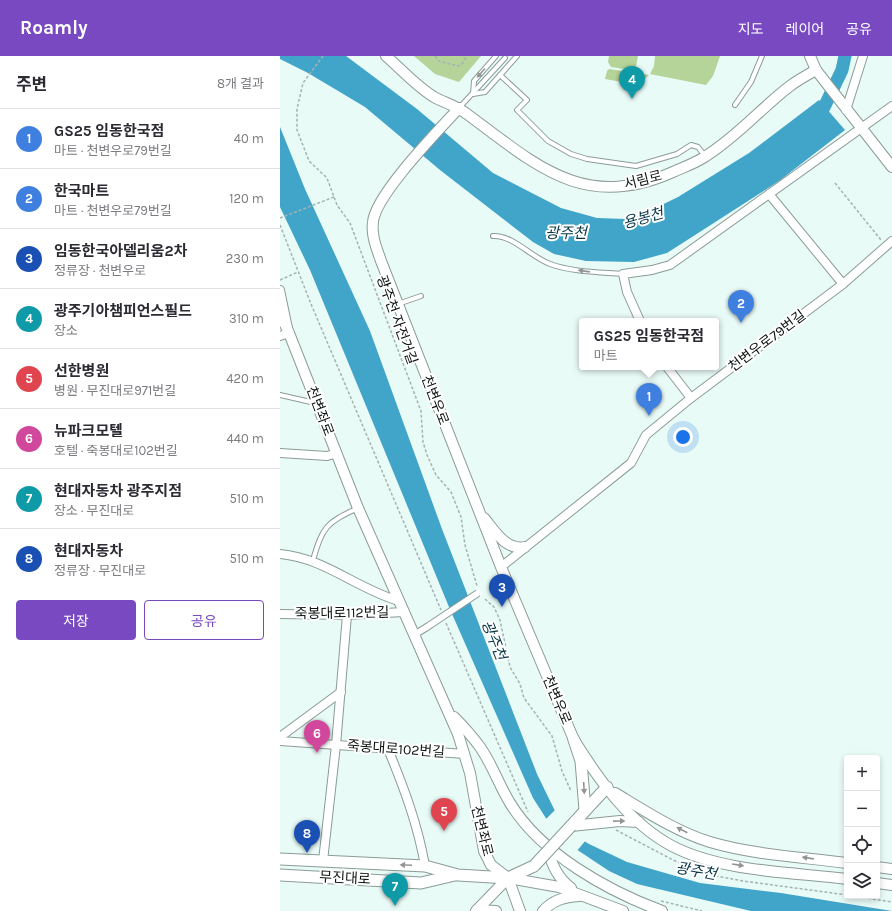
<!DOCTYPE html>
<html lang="ko">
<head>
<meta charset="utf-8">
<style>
  :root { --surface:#fff; --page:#f7f7f7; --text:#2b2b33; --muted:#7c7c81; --line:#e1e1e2; --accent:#7849c1 }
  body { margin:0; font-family:Karla,"Noto Sans KR",sans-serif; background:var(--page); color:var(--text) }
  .controls { position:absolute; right:12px; bottom:12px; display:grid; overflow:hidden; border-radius:4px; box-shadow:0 2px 6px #0003 }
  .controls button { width:36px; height:36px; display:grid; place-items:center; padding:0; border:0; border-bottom:1px solid var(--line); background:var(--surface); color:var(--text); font:20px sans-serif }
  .you { position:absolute; left:403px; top:381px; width:14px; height:14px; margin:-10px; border:3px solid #fff; border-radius:50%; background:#1a73e8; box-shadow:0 0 0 6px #1a73e833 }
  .badge { display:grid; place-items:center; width:26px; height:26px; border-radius:50%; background:var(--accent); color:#fff; font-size:13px; font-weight:700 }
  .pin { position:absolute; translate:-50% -33px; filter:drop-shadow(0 1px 2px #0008) }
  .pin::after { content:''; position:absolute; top:21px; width:14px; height:12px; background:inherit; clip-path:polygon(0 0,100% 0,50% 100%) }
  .popup { position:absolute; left:299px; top:262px; width:140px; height:52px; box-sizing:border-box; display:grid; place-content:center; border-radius:4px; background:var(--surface); filter:drop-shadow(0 1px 3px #0005); font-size:13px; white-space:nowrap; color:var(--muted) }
  .popup b { font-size:15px; color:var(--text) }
  .popup::after { content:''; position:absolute; left:50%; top:100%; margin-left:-8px; border:8px solid transparent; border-top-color:var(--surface) }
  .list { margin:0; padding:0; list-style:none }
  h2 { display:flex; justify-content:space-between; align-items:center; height:52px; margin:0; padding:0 16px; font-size:17px }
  h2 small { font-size:13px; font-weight:400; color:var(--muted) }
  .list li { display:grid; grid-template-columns:26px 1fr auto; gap:12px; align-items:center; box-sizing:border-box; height:60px; padding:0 16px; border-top:1px solid var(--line) }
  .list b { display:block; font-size:15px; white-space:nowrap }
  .list p { margin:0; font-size:13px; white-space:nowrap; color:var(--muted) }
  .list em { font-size:13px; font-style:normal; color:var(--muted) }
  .actions { display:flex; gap:8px; padding:12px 16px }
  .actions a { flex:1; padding:9px 0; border:1px solid var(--accent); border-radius:4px; text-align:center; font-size:14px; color:var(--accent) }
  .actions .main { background:var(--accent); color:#fff }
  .icon { flex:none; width:22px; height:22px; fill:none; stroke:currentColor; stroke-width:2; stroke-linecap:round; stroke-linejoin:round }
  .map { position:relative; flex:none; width:612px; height:855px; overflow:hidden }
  header { display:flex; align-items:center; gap:24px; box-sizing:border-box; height:56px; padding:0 20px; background:var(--accent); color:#fff }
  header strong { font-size:19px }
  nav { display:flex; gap:22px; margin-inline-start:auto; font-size:14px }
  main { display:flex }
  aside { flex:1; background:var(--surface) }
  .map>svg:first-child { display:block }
  .green { fill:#b4d499 }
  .water { fill:#41a4c9 }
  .pier { fill:#e9fbf7 }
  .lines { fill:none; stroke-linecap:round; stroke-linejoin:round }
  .river { stroke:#41a4c9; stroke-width:13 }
  .service-casing { stroke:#8b9c98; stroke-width:6 }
  .pedestrian-casing { stroke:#8b9c98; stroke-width:8 }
  .minor-casing { stroke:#8b9c98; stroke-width:10 }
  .tertiary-casing { stroke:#8b9c98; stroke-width:12 }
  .secondary-casing { stroke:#8b9c98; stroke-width:13 }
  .path { stroke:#a5b3b0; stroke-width:1.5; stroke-dasharray:3 2; stroke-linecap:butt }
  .service { stroke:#fff; stroke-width:4 }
  .pedestrian { stroke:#fff; stroke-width:6 }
  .minor { stroke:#fff; stroke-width:8 }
  .tertiary { stroke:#fff; stroke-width:10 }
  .secondary { stroke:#fff; stroke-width:11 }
  .pedestrian-bridge-casing { stroke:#8b9c98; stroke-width:8; stroke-linecap:butt }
  .secondary-bridge-casing { stroke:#8b9c98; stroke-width:13; stroke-linecap:butt }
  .pedestrian-bridge { stroke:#fff; stroke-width:6 }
  .secondary-bridge { stroke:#fff; stroke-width:11 }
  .oneway { fill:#939595 }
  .labels { text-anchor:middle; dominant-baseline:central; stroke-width:4; stroke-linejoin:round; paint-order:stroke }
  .street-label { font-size:14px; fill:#0e1413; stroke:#fff }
  .water-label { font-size:15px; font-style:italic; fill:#083646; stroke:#fff }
</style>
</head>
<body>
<header>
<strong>Roamly</strong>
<nav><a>지도</a><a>레이어</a><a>공유</a></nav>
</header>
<main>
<aside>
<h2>주변<small>8개 결과</small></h2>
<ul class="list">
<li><span class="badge" style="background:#3f7fe0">1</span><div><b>GS25 임동한국점</b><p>마트 · 천변우로79번길</p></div><em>40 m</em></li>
<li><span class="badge" style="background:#3f7fe0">2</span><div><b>한국마트</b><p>마트 · 천변우로79번길</p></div><em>120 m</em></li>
<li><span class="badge" style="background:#1a4fb4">3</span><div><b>임동한국아델리움2차</b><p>정류장 · 천변우로</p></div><em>230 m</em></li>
<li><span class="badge" style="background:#0f9aa8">4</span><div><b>광주기아챔피언스필드</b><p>장소</p></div><em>310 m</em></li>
<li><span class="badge" style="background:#e0444e">5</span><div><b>선한병원</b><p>병원 · 무진대로971번길</p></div><em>420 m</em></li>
<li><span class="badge" style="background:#d1479c">6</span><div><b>뉴파크모텔</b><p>호텔 · 죽봉대로102번길</p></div><em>440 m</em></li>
<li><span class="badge" style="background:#0f9aa8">7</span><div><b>현대자동차 광주지점</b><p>장소 · 무진대로</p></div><em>510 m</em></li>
<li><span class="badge" style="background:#1a4fb4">8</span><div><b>현대자동차</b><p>정류장 · 무진대로</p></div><em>510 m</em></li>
</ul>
<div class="actions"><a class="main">저장</a><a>공유</a></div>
</aside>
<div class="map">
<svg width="612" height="855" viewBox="0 0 612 855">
  <rect width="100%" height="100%" fill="#e9fbf7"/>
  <g class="green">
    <polygon points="134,0 201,0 179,26 155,18"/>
    <polygon points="329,0 358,0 356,10 351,14 331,11 328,6"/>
    <polygon points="375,0 440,0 433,20 426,29 370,18 374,10"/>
    <polygon points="329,13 369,19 358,29 325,23 327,15"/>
  </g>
  <g class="water">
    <polygon points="0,0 66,0 137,53 213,117 281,152 317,162 346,163 359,160 398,141 469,97 539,44 565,74 499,125 387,197 354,206 306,205 274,198 253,186 160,114 85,51 28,17 0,3"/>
    <polygon points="0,71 25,133 90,275 162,473 257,718 274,753 284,770 296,780 309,788 347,806 420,827 501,837 612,855 471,855 357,828 329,815 278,781 253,742 169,551 30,214 0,151"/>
  </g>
  <polygon class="pier" points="276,753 286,768 306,784 296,796 277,782 264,765"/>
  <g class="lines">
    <polyline class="river" points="537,66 562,14 565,0"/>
    <g class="service-casing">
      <g id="service">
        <polyline points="216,0 194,25 193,38 205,36 237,0"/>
        <polyline points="220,19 247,44 237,54 268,85 291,98 307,103 356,110 397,98 411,89 418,91 425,100"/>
        <polyline points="455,49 471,26 482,0"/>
        <polyline points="179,52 225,2"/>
        <path d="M213 180C233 179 251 201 270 208 292 216 319 216 343 218"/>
        <polyline points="118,248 141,240"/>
        <polyline points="0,339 35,347"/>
        <path d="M33 504C43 470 46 467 78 452"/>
      </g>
    </g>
    <g class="pedestrian-casing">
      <polyline id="pedestrian" points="134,579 147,571"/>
    </g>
    <g class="minor-casing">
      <g id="minor">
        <polyline points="566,54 583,0"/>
        <polyline points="489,138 563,228"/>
        <polyline points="0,234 9,277 0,280"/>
        <polyline points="360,265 347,236 343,218 372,214 390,209 612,50"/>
        <polyline points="387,311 411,342"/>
        <polyline points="0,397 47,400 57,397"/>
        <path d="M0 498C45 502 77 533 119 545"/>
        <polyline points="221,511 351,407 366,379 411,342 563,228 612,185"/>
        <polyline points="0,558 67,559 124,556"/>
        <polyline points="0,681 61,636"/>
        <polyline points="0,685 185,698"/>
        <path d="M108 693C124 732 138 769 145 810"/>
        <polyline points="43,805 56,689 67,559"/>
      </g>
    </g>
    <g class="tertiary-casing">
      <g id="tertiary">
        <path d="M106 0C121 13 137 31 154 41 165 47 177 50 187 58 256 109 304 156 393 116 404 111 416 107 426 100 458 80 481 52 510 30 518 24 527 19 536 14"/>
        <polyline points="530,0 536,14 612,111"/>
        <path d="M179 52C159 74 95 139 93 166 91 180 97 193 101 205L221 511 294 684C319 724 349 767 392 790 442 816 512 816 567 823"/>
        <polyline points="0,258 9,277 78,452 178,678 190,717 204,795 211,809 228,822 279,831 343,855"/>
        <path d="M204 462C215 475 226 495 245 491"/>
        <path d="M174 661C183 670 192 680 200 691 212 708 219 729 230 747 261 798 328 835 382 855"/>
        <path d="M335 737C365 755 397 776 430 786 474 799 522 801 567 807"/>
        <polyline points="291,770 340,765 359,766"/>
        <path d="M268 795C273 811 278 822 291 832"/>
        <polyline points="597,811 612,813"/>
        <polyline points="228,822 240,855"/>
        <polyline points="597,827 612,829"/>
        <polyline points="197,854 216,855"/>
        <polyline points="196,855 228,822"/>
        <path d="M263 855C273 844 284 841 299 840"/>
      </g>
    </g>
    <g class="secondary-casing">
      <g id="secondary">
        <polyline points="294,684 301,705 305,754"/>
        <polyline points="291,770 327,731"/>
        <polyline points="0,803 145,810 178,819 228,822 254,810"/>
        <polyline points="0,819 141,827 175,819"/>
      </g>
    </g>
    <g class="path">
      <polyline points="43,0 23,27 17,53 17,74 29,105 47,122 57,149 70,167 141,355 143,386 147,399 156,419 171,436 181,461 185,489 197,530"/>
      <polyline points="155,0 159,5 178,10 182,8 187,0"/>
      <polyline points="555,127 601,184"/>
      <polyline points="0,162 54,141"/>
      <polyline points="0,169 31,248 161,554"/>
      <polyline points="0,224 18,216"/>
      <polyline points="205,543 214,551 220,564 230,611 240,628 244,642 272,680 282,715 291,735"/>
      <polyline points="166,567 248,756"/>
      <polyline points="336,774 393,804 426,818 463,825 567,839"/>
      <polyline points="573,840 612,846"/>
      <polyline points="381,845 422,855"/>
    </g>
    <use href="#service" class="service"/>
    <use href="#pedestrian" class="pedestrian"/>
    <use href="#minor" class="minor"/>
    <use href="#tertiary" class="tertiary"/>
    <use href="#secondary" class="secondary"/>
    <g class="pedestrian-bridge-casing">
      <polyline id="pedestrian-bridge" points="147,571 198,537"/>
    </g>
    <g class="secondary-bridge-casing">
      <polyline id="secondary-bridge" points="254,810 291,770"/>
    </g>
    <use href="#pedestrian-bridge" class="pedestrian-bridge"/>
    <use href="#secondary-bridge" class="secondary-bridge"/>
  </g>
  <defs><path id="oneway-solid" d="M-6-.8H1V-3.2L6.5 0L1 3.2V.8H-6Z"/></defs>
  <g class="oneway">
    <use href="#oneway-solid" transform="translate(201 17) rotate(132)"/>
    <use href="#oneway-solid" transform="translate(304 215) rotate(-172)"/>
    <use href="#oneway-solid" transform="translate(304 732) rotate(87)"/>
    <use href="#oneway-solid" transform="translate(339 765) rotate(-1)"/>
    <use href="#oneway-solid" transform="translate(402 774) rotate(-153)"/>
    <use href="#oneway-solid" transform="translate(528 802) rotate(-172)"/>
    <use href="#oneway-solid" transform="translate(126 809) rotate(-177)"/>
    <use href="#oneway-solid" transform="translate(458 809) rotate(9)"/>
  </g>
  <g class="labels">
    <g class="street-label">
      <text transform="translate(363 124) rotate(-14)">서림로</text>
      <text transform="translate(117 264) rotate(70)">광주천 자전거길</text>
      <text transform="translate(487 285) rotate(-37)">천변우로79번길</text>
      <text transform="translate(155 344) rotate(69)">천변우로</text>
      <text transform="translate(40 355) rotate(69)">천변좌로</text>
      <text transform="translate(62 557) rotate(-1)">죽봉대로112번길</text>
      <text transform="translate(277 644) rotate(67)">천변우로</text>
      <text transform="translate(116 693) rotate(4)">죽봉대로102번길</text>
      <text transform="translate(202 775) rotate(76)">천변좌로</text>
      <text transform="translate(65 822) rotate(3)">무진대로</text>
    </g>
    <g class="water-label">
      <text transform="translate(363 162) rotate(-16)">용봉천</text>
      <text x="286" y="177">광주천</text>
      <text transform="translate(214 584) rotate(68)">광주천</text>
      <text transform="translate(416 815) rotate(10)">광주천</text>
    </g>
  </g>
</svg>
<div class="controls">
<button>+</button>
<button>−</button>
<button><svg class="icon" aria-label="locate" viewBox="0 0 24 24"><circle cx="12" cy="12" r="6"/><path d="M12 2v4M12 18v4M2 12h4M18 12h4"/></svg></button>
<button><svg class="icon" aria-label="layers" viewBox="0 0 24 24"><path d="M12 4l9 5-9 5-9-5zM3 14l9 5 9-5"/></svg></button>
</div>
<div class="you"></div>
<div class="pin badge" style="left:369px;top:360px;background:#3f7fe0">1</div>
<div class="popup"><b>GS25 임동한국점</b>마트</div>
<div class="pin badge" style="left:461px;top:267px;background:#3f7fe0">2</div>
<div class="pin badge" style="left:222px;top:551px;background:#1a4fb4">3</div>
<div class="pin badge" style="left:352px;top:43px;background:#0f9aa8">4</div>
<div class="pin badge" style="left:164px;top:775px;background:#e0444e">5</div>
<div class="pin badge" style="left:37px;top:697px;background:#d1479c">6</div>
<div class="pin badge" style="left:115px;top:850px;background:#0f9aa8">7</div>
<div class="pin badge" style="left:27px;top:797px;background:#1a4fb4">8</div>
</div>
</main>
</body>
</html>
